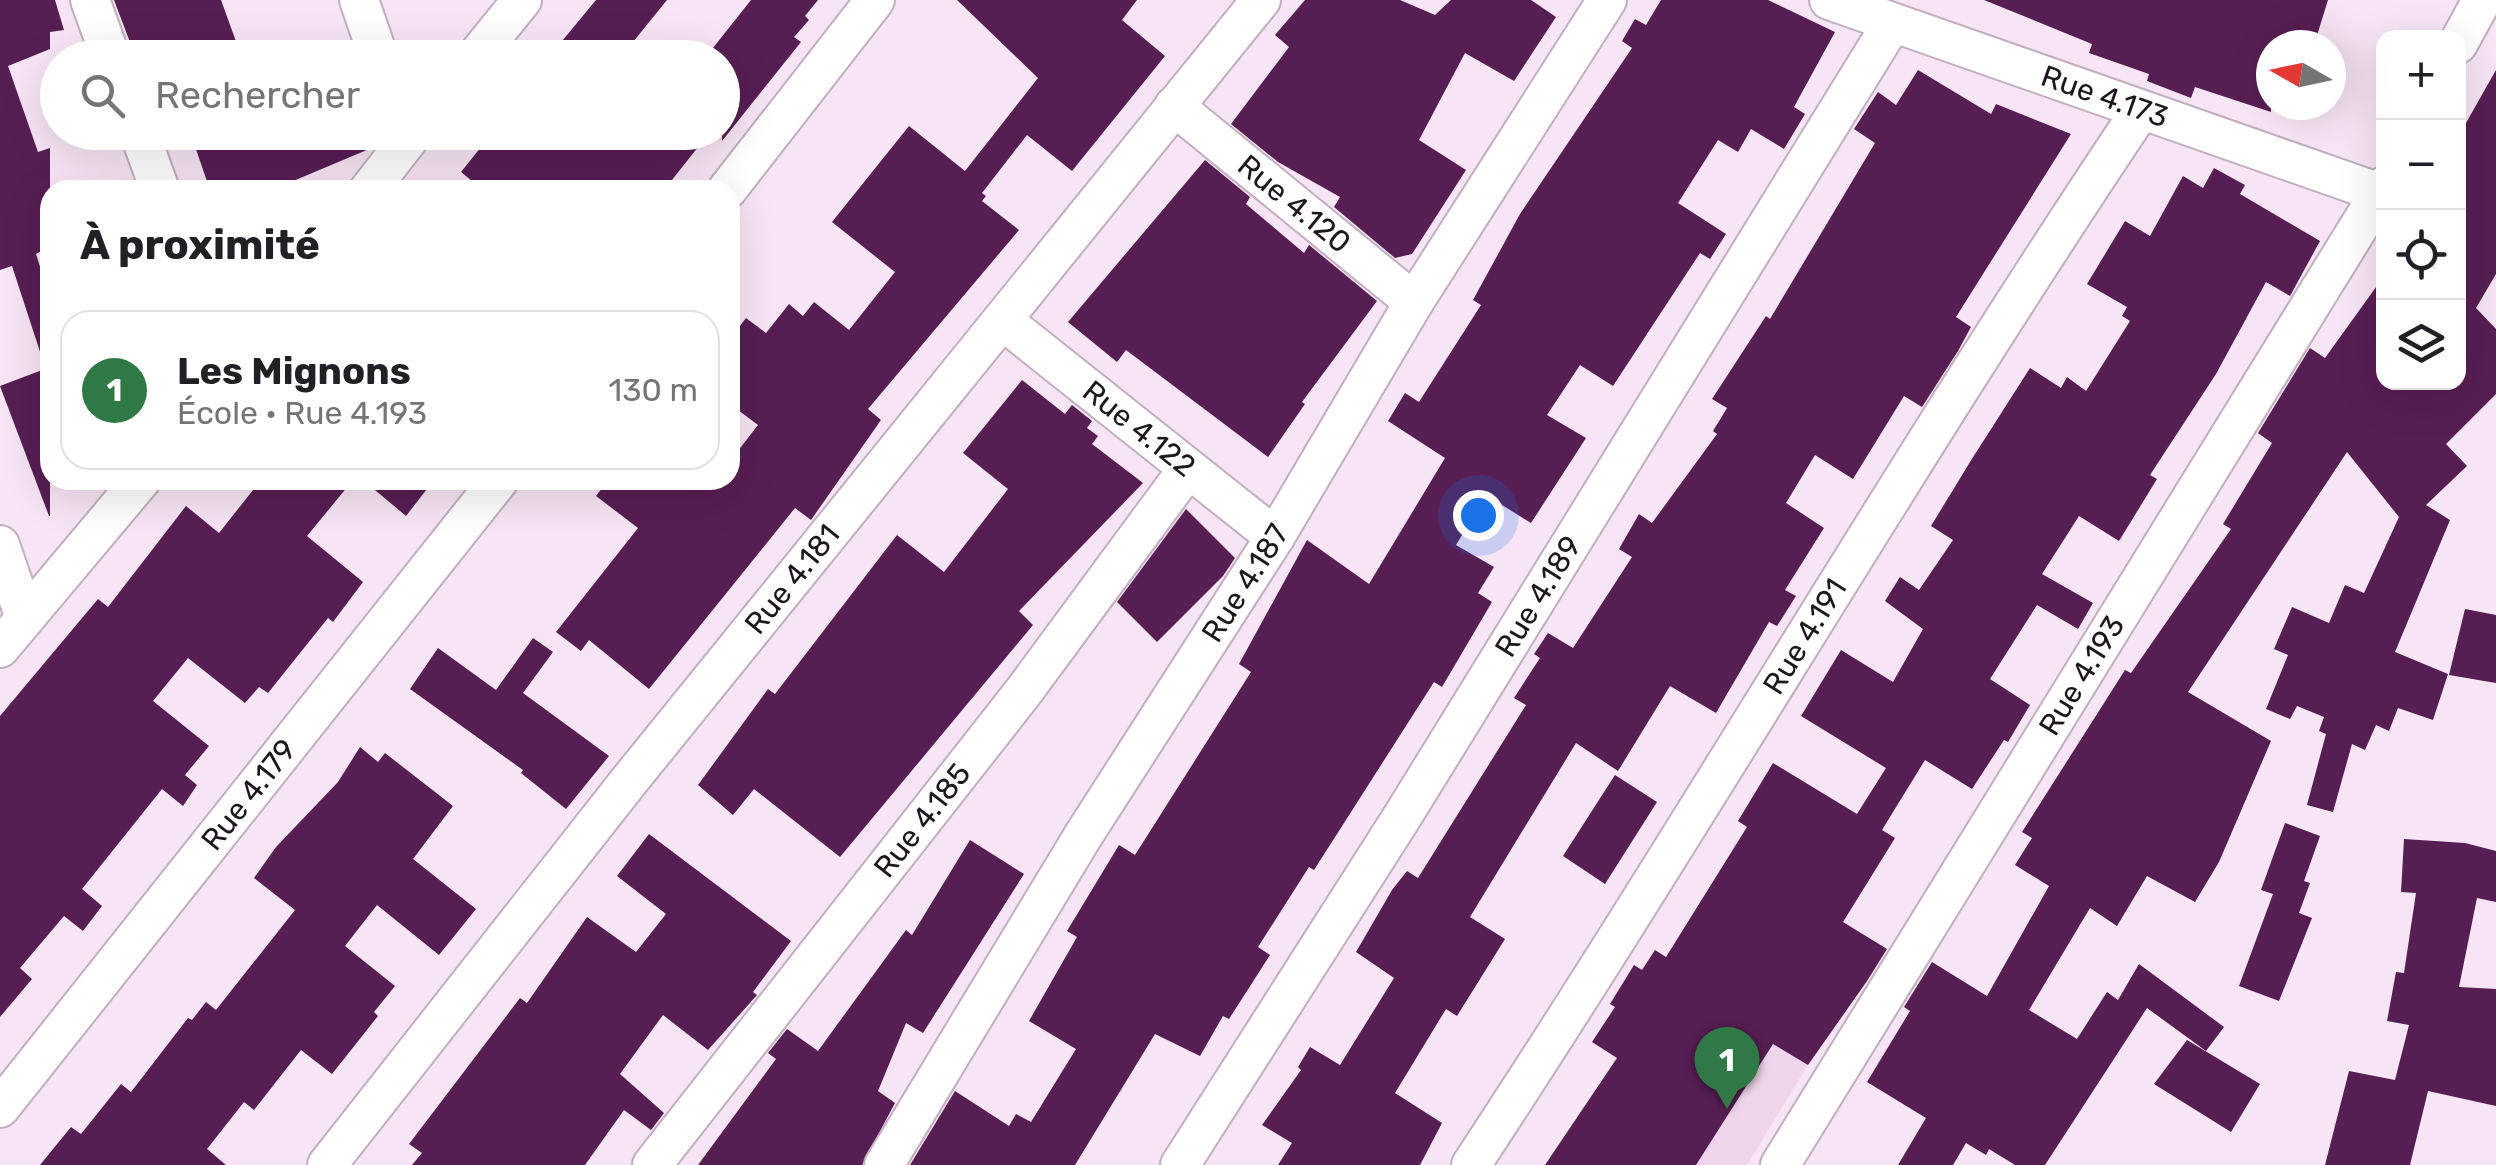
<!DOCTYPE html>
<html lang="fr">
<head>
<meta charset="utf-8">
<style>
  :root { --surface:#fff; --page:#f2f2f2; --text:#202124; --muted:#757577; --line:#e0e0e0; --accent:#307946 }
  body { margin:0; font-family:Rubik,sans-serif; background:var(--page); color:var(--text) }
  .controls { position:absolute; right:30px; top:30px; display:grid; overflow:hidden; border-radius:20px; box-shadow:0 10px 40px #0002 }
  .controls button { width:90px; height:90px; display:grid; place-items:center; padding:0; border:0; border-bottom:2px solid var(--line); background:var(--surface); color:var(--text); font:50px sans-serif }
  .compass { position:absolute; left:2256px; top:30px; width:90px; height:90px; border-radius:50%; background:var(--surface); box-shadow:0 10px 40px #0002; rotate:279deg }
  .you { position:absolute; left:1478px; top:515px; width:35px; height:35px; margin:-25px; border:8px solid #fff; border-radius:50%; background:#1a73e8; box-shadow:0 0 0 15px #1a73e833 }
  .badge { display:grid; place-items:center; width:65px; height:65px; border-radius:50%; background:var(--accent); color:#fff; font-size:32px; font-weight:700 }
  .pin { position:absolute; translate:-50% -82px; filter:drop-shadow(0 2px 5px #0008) }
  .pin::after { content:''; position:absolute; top:52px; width:35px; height:30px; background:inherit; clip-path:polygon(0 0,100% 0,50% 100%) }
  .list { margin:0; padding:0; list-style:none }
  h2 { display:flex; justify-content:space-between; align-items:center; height:130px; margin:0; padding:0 40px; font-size:42px }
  h2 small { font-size:32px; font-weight:400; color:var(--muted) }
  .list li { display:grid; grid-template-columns:65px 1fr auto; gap:30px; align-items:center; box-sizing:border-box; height:160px; margin:0 20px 20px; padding:0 20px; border:2px solid var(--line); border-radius:30px }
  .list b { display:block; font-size:38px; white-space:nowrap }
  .list p { margin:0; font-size:32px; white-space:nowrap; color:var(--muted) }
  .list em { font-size:32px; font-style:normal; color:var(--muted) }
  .icon { flex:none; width:55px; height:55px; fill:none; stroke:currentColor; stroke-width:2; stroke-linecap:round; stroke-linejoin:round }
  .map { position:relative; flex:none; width:2496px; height:1165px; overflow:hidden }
  .search { position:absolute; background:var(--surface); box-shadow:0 10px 40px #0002; left:40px; top:40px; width:700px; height:110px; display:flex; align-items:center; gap:25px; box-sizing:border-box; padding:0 35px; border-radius:55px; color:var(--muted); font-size:38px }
  .panel { position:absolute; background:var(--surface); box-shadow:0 10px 40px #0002; left:40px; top:180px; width:700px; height:310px; border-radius:30px }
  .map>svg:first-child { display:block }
  .built { fill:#efd5eb }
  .building { fill:#571e53 }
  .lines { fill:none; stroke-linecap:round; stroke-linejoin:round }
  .minor-casing { stroke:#c1aebe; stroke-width:42 }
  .minor { stroke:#fff; stroke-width:38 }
  .labels { text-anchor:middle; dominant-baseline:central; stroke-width:10; stroke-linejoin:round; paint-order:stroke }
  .street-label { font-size:30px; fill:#1d171d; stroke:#fff }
</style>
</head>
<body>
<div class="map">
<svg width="2496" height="1165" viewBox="0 0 2496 1165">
  <rect width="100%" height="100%" fill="#f7e4f4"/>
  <polygon class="built" points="1749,984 1828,1032 1747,1165 1677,1165"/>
  <g class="building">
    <polygon points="0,0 55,0 64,30 50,32 50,49 8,66 38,152 50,148 50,246 36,254 50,298 50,366 45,367 12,266 0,270"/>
    <polygon points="114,0 221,0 242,58 136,58"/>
    <polygon points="596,0 667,0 620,58 548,58"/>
    <polygon points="751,0 818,0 805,16 809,20 794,37 801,42 722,141 722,58 705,58"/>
    <polygon points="957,0 1137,0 1122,20 1165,56 1072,171 1027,135 982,193 986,196 982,201 1019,230 868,409 881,420 811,520 795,508 649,689 589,640 581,651 556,632 638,528 596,496 608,480 730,480 730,461 758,425 730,404 730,339 746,318 766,333 789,304 803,316 814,302 849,330 895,272 832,222 909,126 965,171 1038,78"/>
    <polygon points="1305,0 1400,0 1435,15 1451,0 1531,0 1556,17 1514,81 1465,53 1419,140 1466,170 1412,254 1395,258 1334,207 1340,197 1278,162 1231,124 1289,47 1275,35"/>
    <polygon points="1661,0 1768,0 1835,32 1794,107 1805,114 1784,149 1751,129 1738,152 1718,140 1678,203 1726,234 1710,259 1700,253 1613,386 1580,365 1547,415 1586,438 1531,523 1486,495 1456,545 1494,567 1478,593 1492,602 1442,687 1434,682 1314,870 1309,867 1258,947 1270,955 1229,1019 1223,1016 1200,1056 1155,1034 1075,1165 910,1165 955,1091 1009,1126 1016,1114 1031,1122 1076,1049 1029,1021 1077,937 1067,931 1119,845 1135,855 1251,672 1239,664 1307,540 1369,584 1445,458 1388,421 1405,393 1419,402 1481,305 1473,300 1520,214 1632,48 1622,41 1635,19 1646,25"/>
    <polygon points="1984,0 2328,0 2314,45 2271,45 2271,112 2195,87 2191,98 2147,81 2149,74 2089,53 2092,44"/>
    <polygon points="1918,70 1991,114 1996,104 2071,134 1956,317 1971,327 1958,351 1922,407 1904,396 1853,479 1815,455 1786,503 1824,528 1785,590 1796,596 1777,626 1769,622 1716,713 1670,686 1618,771 1576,743 1470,917 1505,939 1457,1016 1446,1009 1395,1093 1442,1123 1420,1165 1278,1165 1292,1143 1262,1125 1301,1070 1298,1067 1310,1047 1340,1065 1394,978 1356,952 1392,890 1407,871 1418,878 1526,705 1514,698 1540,658 1534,654 1548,633 1573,648 1632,557 1619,549 1639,514 1652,523 1717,434 1713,431 1727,408 1712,399 1766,316 1770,319 1875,143 1854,129 1878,92 1896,105"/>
    <polygon points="2496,70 2496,274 2476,308 2496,329 2496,394 2446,444 2467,466 2426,505 2450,520 2395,652 2448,674 2433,720 2398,708 2389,731 2376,725 2365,750 2352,744 2333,812 2307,805 2326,734 2319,731 2324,717 2297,706 2290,719 2266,709 2288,655 2274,649 2292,607 2329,623 2345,585 2364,593 2399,517 2347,452 2188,692 2271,741 2219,862 2195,902 2147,876 2117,926 2090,908 2029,1010 2077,1039 2107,992 2118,1000 2139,964 2224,1027 2206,1051 2147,1008 2045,1165 2015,1165 1989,1149 1986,1155 1966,1143 1953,1165 1898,1165 1926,1118 1867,1082 1910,1011 1904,1007 1932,962 1987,996 2049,886 2015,865 2032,838 2022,832 2125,670 2131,673 2231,529 2223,524 2272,443 2258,433 2310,348 2325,358 2384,276 2384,382 2458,382 2458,137"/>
    <polygon points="190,132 385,132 374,147 286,184 288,190 210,190"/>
    <polygon points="493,132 710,132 664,190 483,190 461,172"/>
    <polygon points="1205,160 1250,197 1246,204 1304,253 1309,245 1377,301 1302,402 1305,404 1268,457 1126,350 1117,362 1068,322"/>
    <polygon points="2214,168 2245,185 2240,194 2320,241 2290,296 2266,282 2216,374 2150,475 2157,479 2119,541 2079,516 2042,574 2093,603 2078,629 2037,605 1990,679 2030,705 2008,742 2004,740 1972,789 1925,760 1882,830 1895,838 1843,922 1887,949 1867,981 1808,1065 1773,1044 1696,1165 1545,1165 1617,1058 1592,1042 1615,1007 1610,1004 1634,965 1642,970 1655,950 1666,957 1747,827 1738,821 1773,763 1857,814 1886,768 1801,716 1841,650 1893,682 1923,629 1885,601 1900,577 1919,590 1953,540 1931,526 1970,462 2030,368 2061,388 2067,377 2086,391 2130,321 2122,316 2127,307 2087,284 2125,221 2150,236 2183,176 2203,188"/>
    <polygon points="50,367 50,516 49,516 0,386"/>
    <polygon points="1022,380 1065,414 1072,405 1092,421 1087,428 1098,436 1092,444 1143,483 1019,611 1033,625 840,857 754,789 733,815 698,785 768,689 775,694 897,535 944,572 1008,489 963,453"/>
    <polygon points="261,480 353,480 307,536 363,582 333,622 328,618 268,693 259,687 245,703 188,658 153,701 209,746 185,775 197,785 183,806 162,789 82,889 102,906 83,931 64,916 20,968 32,979 0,1017 0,716 98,599 108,607 186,506 219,533"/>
    <polygon points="363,480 434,480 406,516"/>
    <polygon points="1186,509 1235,558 1223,576 1157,642 1117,602"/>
    <polygon points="2465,609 2496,615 2496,683 2449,675"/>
    <polygon points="533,638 553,652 523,693 609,756 566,809 521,773 523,770 410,689 438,648 496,690"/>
    <polygon points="360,747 378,762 385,753 453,806 413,859 476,909 439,955 377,905 345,946 395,986 374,1012 378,1016 332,1074 301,1050 254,1110 244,1102 207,1149 226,1165 40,1165 71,1127 81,1134 121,1084 131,1092 188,1018 192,1020 206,1002 216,1010 295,910 254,878 276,847 338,782"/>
    <polygon points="1615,775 1657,802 1605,884 1563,856"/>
    <polygon points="2285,823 2320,836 2304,881 2310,883 2299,913 2312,918 2279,1001 2239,986 2273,894 2261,890"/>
    <polygon points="649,834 791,941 753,992 757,995 708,1050 663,1015 620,1074 664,1113 651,1130 624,1110 585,1165 412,1165 422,1153 409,1144 520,998 527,1003 587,917 636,952 666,914 617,876"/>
    <polygon points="2404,839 2465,843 2496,851 2496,902 2477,898 2459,987 2496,989 2496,1106 2428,1091 2410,1165 2325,1165 2349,1071 2395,1080 2409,1025 2387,1021 2396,972 2404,973 2416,893 2401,892"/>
    <polygon points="970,840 1024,874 923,1033 906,1023 878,1091 895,1103 862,1165 698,1165 776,1059 768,1053 787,1029 818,1051 906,930 912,935"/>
    <polygon points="2187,1040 2260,1084 2231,1132 2154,1084"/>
  </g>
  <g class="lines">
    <g class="minor-casing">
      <g id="minor">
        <polyline points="90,0 111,58"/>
        <polyline points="359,0 379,58"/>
        <path id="s1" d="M1829 0 2380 193"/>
        <polyline points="2458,44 2482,0"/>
        <polyline points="475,58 522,0"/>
        <path id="s2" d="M1174 106 1414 302"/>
        <polyline points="139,132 160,190"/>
        <polyline points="369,190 414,132"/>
        <polyline points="727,190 875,0"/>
        <path id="s3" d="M1002 320 1275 537"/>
        <polyline points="0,545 25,618"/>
        <polyline points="0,648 141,480"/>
        <path id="s4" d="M0 1108 499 480"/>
        <path id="s5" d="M327 1165 629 781 1261 0"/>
        <path id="s6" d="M652 1165 1024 691 1187 470"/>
        <path id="s7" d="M884 1165 1083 836 1275 537 1414 302 1607 0"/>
        <path id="s8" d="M1180 1165 1402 817 1891 25"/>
        <path id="s9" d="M1471 1165C1700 817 1909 456 2141 110"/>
        <path id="s10" d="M1780 1165 2384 186"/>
      </g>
    </g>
    <use href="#minor" class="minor"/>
  </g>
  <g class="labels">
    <g class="street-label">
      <text stroke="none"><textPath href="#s1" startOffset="292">Rue 4.173</textPath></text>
      <text stroke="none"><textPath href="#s2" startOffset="155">Rue 4.120</textPath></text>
      <text stroke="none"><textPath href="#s3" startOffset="175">Rue 4.122</textPath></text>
      <text stroke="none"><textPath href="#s5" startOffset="748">Rue 4.181</textPath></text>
      <text stroke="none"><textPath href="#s7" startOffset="685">Rue 4.187</textPath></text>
      <text stroke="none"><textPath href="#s8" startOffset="672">Rue 4.189</textPath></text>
      <text stroke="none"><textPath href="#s9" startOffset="625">Rue 4.191</textPath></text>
      <text stroke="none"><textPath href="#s10" startOffset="575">Rue 4.193</textPath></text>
      <text stroke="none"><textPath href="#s4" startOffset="400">Rue 4.179</textPath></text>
      <text stroke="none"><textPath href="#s6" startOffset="438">Rue 4.185</textPath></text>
    </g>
  </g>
</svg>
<div class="controls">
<button>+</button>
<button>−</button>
<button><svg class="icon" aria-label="locate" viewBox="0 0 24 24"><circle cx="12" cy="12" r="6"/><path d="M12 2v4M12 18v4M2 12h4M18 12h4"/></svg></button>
<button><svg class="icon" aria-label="layers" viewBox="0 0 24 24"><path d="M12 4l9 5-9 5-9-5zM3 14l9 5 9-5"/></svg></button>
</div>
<svg class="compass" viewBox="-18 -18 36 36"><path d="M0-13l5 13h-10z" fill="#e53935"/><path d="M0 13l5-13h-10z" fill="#757577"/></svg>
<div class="you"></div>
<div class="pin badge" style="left:1727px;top:1109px">1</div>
<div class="search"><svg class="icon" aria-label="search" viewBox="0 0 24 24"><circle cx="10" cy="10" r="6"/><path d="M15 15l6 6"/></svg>Rechercher</div>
<section class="panel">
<h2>À proximité<small></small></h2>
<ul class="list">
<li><span class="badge">1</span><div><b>Les Mignons</b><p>École · Rue 4.193</p></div><em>130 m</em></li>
</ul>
</section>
</div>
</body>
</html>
